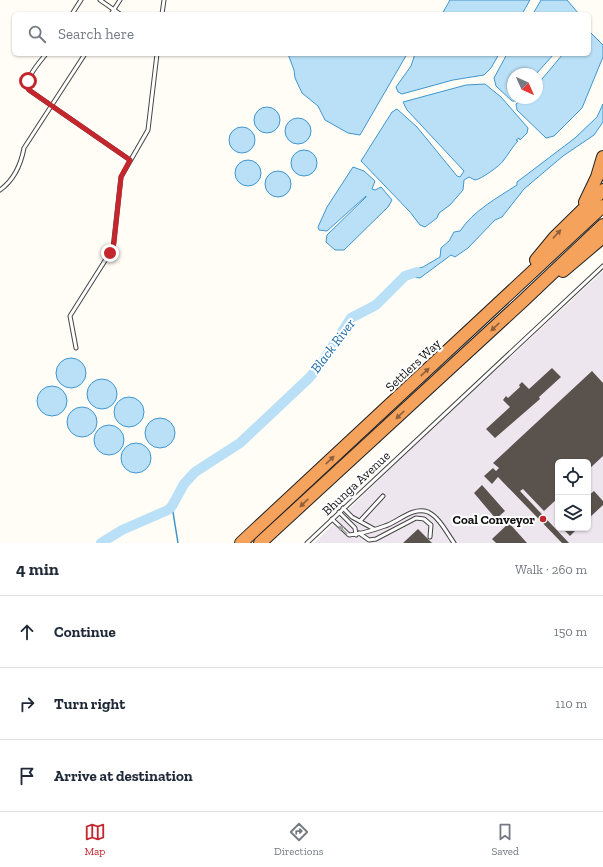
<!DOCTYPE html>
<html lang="en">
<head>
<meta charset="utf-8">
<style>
  :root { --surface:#fff; --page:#f2f2f3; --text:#1f2937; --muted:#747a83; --line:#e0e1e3; --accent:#c4262e }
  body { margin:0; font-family:"Zilla Slab",serif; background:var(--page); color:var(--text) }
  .controls { position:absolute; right:12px; bottom:12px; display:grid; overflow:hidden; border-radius:6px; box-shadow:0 1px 3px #0004 }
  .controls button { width:36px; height:36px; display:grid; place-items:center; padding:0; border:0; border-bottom:1px solid var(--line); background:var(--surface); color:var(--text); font:20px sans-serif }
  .compass { position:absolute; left:507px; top:68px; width:36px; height:36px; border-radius:50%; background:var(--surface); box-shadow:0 1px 3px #0004; rotate:135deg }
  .stop { position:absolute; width:12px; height:12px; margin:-9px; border:3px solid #c4262e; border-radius:50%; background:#fff }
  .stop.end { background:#c4262e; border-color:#fff; box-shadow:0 1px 4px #0008 }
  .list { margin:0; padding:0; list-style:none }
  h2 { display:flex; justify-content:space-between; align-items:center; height:52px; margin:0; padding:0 16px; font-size:17px }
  h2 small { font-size:13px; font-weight:400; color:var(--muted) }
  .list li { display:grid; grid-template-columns:26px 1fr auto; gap:12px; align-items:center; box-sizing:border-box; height:72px; padding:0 16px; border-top:1px solid var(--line) }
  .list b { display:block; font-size:15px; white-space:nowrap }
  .list em { font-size:13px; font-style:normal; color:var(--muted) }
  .icon { flex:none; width:22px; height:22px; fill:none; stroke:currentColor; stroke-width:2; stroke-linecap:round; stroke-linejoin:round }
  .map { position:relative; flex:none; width:603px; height:543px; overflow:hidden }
  .search { position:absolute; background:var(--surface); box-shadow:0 1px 3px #0004; left:12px; right:12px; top:12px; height:44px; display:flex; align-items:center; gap:10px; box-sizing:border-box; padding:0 14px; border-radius:6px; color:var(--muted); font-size:15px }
  .sheet { height:268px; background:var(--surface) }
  nav { display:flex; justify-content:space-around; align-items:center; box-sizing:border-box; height:56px; border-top:1px solid var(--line); background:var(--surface); font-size:11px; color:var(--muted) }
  nav a { display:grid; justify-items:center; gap:2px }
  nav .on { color:var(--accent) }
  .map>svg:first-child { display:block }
  .industrial { fill:#eee6ef; fill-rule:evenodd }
  .water { fill:#b9e0f7; stroke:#3f96cf }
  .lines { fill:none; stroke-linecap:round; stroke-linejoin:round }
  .stream { stroke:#3f96cf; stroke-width:1.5 }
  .river { stroke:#b9e0f7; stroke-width:10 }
  .building { fill:#5a524d }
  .lane-casing { stroke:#444; stroke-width:5 }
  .highway-casing { stroke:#222; stroke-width:14 }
  .lane { stroke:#fff; stroke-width:3 }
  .highway { stroke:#f5a25d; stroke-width:12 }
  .oneway { fill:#8e613b }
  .oneway2 { fill:#a0a0a0 }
  .route { stroke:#c4262e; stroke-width:5 }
  .poi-dot { fill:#c4262e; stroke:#fff; stroke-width:1.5 }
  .labels { text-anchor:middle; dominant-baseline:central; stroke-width:4; stroke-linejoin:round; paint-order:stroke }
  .street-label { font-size:13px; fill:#111; stroke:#fff }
  .poi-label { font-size:13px; font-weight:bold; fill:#111; stroke:#fff; text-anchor:end }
  .water-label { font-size:14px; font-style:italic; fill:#1768a6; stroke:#fff }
</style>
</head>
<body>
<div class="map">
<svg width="603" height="543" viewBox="0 0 603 543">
  <rect width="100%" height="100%" fill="#fffdf5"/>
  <path class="industrial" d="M603 271V543H314L393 466ZM558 462H588V528H558Z"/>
  <g class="water">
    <polygon points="450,0 530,0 522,14 442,14"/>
    <polygon points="541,0 567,0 579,14 533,14"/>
    <polygon points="589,31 603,45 603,57 582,108 554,136 546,138 517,110 516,104 524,98 537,98 537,85 563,54 589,54"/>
    <polygon points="288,54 407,54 360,135 348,133 325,120 318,106 302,93 295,78 294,70"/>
    <polygon points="415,54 499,54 491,68 484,75 453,80 402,94 398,92 396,87 411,66"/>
    <polygon points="507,54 554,54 536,74 513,74 513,98 519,98 517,101 512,101 496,86 494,78"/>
    <path d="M485 84 501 97 528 128 527 133 520 140 519 138 516 140 518 141C512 147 508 155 503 161 501 165 480 180 475 180L469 177 464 180 463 190 450 205 439 213 437 218 425 227 420 225 410 212 361 161 392 112 397 109 417 127 457 176 460 177 464 171 407 110 403 102 466 85Z"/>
    <path d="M603 104V122L594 135 563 156 524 189 502 217 495 220 468 248 455 257 451 255 420 278 405 276 406 272 423 267 440 257 441 248 449 241 454 232 460 231C473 211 497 198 517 185V182L575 138 597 117Z"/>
    <circle cx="267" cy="120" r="13"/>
    <circle cx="298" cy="131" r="13"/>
    <circle cx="242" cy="140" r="13"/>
    <circle cx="304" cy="163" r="13"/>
    <circle cx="248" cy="173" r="13"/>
    <polygon points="353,167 364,171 375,181 372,189 375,190 381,187 392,200 388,207 344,250 335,250 326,242 327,235 366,197 366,196 327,231 319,230 318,227 327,207"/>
    <circle cx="278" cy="184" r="13"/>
    <circle cx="71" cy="373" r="15"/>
    <circle cx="102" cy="394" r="15"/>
    <circle cx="52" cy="401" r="15"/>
    <circle cx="129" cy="412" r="15"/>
    <circle cx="82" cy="422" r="15"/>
    <circle cx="160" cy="433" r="15"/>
    <circle cx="109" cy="440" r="15"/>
    <circle cx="136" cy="458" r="15"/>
  </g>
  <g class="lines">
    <polyline class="stream" points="172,506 178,543"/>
    <polyline class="river" points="101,543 122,530 168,510 172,506 184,484 195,472 240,443 309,378 321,364 351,318 376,305 405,276 417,272"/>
  </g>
  <g class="building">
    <polygon points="552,368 561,377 539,397 540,399 495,438 486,429 510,407 503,400 506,396 508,398 520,387 519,385 522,382 529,389"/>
    <polygon points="592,371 603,383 603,456 588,470 588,462 558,462 558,498 544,511 523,489 520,491 569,543 562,543 498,477 492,484 484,476 493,468 496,471 499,468 493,463"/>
    <polygon points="482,485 505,511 496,519 474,493"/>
    <polygon points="594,491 603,501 603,505 588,519 588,496"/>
    <polygon points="509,523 527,543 496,543 492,539"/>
    <polygon points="562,528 578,528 570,536"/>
    <polygon points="418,529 432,543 403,543"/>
  </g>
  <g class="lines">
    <g class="lane-casing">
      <g id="lane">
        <polyline points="100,0 120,14"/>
        <polyline points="72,14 81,0"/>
        <polyline points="111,14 120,0"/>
        <polyline points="162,14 164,0"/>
        <path d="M46 54C39 63 23 80 29 90L130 160"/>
        <path d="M0 190C14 180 21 164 24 148L85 54"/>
        <polyline points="76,348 70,316 113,248 121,177 148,130 157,54"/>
        <polyline points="343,508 352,517 374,529"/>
        <polyline points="339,512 355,528 356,535"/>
        <path d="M332 519 349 535C360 534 374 530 385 526 398 522 413 506 428 512 439 517 447 533 454 543"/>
        <polyline points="360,521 383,496"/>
        <polyline points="359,533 369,540 376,539 416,518 424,519 431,525 430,537"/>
        <polyline points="307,543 603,266"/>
      </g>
    </g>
    <g class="highway-casing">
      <g id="highway">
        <polyline points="585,202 597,177 603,157"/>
        <polyline points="536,260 555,237 603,190"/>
        <polyline points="563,271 603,237"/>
        <polyline points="241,543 603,206"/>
        <polyline points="260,543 524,300 603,225"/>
      </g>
    </g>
    <use href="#lane" class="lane"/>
    <use href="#highway" class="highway"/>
  </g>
  <defs><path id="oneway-solid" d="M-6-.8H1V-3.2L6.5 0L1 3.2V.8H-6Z"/></defs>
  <g class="oneway">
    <use href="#oneway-solid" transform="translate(557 234) rotate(-47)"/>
    <use href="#oneway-solid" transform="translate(495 327) rotate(137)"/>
    <use href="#oneway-solid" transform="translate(425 372) rotate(-43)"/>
    <use href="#oneway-solid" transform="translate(400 415) rotate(137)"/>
    <use href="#oneway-solid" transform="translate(330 460) rotate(-43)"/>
    <use href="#oneway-solid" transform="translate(304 503) rotate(137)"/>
  </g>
  <use class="oneway2" href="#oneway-solid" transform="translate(343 530) rotate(-135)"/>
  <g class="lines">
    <polyline class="route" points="28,81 27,87 29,90 130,160 121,177 114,243 110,253"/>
  </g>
  <circle class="poi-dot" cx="543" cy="519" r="4"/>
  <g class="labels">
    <g class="street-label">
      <text transform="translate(413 365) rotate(-43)">Settlers Way</text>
      <text transform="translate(356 483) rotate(-43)">Bhunga Avenue</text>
    </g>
    <g class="poi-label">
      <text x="535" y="519">Coal Conveyor</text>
    </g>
    <g class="water-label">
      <text transform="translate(333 346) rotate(-53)">Black River</text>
    </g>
  </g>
</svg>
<div class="controls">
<button><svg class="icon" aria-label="locate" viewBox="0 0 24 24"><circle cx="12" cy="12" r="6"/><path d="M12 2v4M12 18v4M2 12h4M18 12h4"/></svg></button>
<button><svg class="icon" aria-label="layers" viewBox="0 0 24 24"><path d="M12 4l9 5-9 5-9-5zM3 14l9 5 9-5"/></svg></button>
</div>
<svg class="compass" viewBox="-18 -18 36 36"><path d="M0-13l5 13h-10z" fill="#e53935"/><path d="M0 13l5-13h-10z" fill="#747a83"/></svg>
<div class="stop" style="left:28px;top:81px"></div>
<div class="stop end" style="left:110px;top:253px"></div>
<div class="search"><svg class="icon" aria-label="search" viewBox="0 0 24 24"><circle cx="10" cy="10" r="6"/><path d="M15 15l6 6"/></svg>Search here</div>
</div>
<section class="sheet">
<h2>4 min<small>Walk · 260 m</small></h2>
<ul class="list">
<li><svg class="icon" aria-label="ahead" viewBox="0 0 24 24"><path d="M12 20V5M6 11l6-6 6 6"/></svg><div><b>Continue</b></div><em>150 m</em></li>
<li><svg class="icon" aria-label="right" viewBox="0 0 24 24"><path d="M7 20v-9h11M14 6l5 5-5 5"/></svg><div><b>Turn right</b></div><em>110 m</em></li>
<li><svg class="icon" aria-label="arrive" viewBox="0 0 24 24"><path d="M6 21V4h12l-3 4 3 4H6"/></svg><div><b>Arrive at destination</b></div></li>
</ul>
</section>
<nav>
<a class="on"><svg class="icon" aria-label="map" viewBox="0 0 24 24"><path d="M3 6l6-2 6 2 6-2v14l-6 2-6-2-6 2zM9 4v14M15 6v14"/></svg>Map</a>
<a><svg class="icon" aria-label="directions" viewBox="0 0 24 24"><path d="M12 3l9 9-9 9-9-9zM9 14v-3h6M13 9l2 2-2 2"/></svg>Directions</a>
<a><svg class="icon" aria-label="saved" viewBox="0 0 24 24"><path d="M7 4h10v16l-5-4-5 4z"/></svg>Saved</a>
</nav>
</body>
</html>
